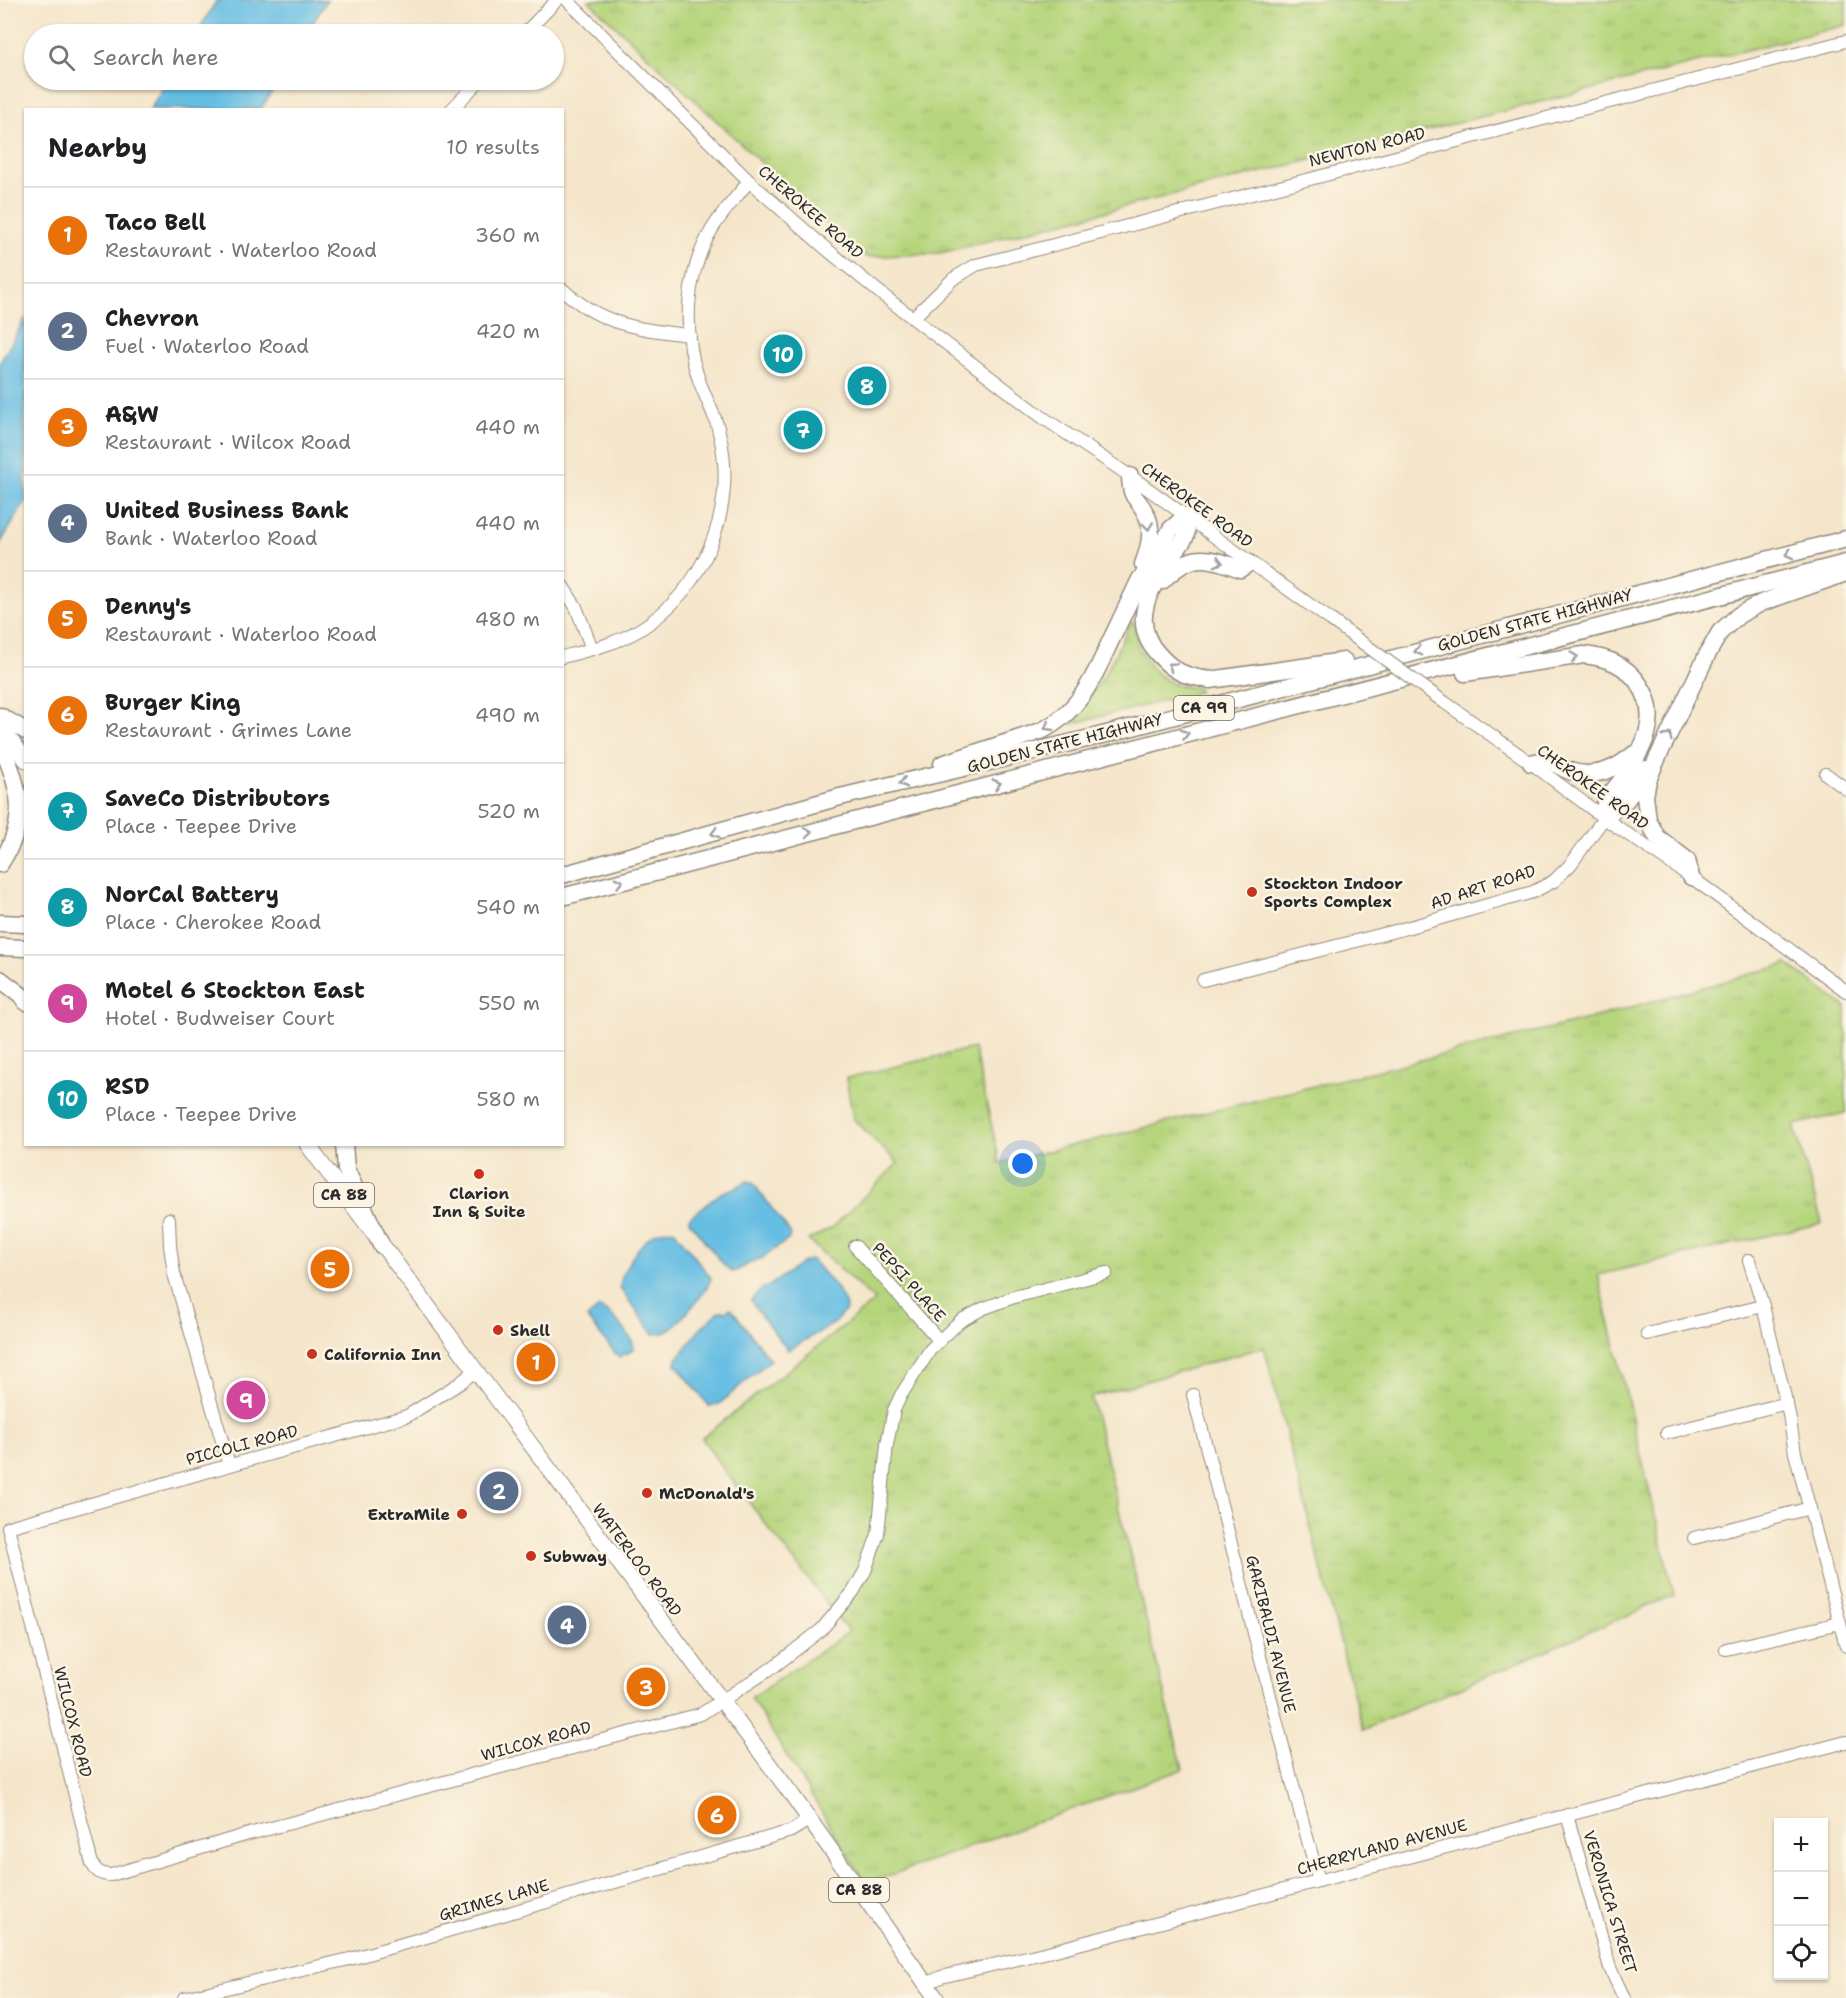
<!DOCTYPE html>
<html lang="en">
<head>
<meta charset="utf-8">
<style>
  :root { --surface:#fff; --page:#f6f6f6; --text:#202124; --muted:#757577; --line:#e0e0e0; --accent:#0f766e }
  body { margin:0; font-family:"Shantell Sans",sans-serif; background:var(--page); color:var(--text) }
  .controls { position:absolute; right:18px; bottom:18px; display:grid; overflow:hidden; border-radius:0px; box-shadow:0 2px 4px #0004 }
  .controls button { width:54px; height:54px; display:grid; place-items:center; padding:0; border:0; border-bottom:2px solid var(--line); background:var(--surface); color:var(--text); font:30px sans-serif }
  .you { position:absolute; left:1023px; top:1164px; width:21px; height:21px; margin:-15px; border:4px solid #fff; border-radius:50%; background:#1a73e8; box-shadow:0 0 0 9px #1a73e833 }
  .badge { display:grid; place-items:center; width:39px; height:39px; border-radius:50%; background:var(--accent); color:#fff; font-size:20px; font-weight:700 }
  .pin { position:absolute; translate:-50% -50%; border:3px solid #fff; box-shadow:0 2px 6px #0006 }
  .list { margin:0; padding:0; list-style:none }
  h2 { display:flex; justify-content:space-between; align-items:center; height:78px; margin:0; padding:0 24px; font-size:26px }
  h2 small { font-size:20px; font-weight:400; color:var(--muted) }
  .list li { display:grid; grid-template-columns:39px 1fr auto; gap:18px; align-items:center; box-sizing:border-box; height:96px; padding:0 24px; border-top:2px solid var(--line) }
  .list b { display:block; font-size:22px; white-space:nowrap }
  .list p { margin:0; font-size:20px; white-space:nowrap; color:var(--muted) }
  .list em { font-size:20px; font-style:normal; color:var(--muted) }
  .icon { flex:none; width:33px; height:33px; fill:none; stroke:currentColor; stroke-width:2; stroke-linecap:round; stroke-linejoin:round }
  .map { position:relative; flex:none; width:1846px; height:1998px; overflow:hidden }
  .search { position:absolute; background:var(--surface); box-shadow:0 2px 4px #0004; left:24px; top:24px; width:540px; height:66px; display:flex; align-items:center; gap:15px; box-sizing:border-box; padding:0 21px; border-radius:33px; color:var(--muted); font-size:22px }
  .panel { position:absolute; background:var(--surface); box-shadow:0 2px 4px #0004; left:24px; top:108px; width:540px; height:1038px; border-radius:0px }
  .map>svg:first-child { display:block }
  .grass { fill:url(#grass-tufts); stroke:#708054; stroke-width:1.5 }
  .water { fill:#66bee3; stroke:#487487; stroke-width:1.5 }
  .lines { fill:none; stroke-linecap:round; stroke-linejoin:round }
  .minor-casing { stroke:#90887b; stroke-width:14 }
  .major-casing { stroke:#90887b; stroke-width:17 }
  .highway-casing { stroke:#90887b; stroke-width:19 }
  .minor { stroke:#fff; stroke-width:12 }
  .major { stroke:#fff; stroke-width:15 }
  .highway { stroke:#fff; stroke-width:16 }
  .minor-bridge-casing { stroke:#90887b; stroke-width:14; stroke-linecap:butt }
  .minor-bridge { stroke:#fff; stroke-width:12 }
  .oneway { stroke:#a0a0a0 }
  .poi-dot { fill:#c8321e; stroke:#fcf5e5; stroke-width:2 }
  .labels { text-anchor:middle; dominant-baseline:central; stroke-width:5; stroke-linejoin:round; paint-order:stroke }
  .shield { fill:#fcf5e5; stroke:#6a6863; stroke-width:1.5 }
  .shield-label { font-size:15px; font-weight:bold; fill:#2b2b2b }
  .street-label { font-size:16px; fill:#2b2b2b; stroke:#fcf5e5 }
  .poi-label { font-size:16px; font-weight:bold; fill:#2b2b2b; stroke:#fcf5e5; text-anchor:start }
</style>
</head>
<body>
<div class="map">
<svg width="1846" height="1998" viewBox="0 0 1846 1998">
  <defs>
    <pattern id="grass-tufts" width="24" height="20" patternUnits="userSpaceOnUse" patternTransform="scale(1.5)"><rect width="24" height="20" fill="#b5d57c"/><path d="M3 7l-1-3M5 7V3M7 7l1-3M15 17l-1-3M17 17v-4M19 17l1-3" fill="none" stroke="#9cb76b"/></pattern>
  </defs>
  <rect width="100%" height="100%" fill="#fcf5e5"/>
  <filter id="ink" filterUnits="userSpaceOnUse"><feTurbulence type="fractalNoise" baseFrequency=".0167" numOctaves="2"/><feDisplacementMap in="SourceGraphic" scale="12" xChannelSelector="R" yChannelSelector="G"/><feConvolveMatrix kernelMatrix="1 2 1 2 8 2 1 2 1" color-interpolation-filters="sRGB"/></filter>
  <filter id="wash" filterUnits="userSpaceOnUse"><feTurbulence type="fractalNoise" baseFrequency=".008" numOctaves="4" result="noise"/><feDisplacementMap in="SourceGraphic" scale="24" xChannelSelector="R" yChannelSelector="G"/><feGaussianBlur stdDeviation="1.35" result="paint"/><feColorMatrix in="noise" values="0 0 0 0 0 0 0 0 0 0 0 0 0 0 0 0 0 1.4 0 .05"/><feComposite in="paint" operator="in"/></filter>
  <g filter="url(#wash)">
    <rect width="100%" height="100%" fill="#f5e6cb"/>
    <g class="grass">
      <polygon points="588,0 1846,0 1846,25 941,253 867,257 850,246"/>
      <path d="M1130 622 1134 623C1136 649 1149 673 1174 684 1181 687 1191 687 1198 688L1199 692 1071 724V719C1099 690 1114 659 1130 622Z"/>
      <polygon points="1787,964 1846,1007 1846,1113 1794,1125 1822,1223 1598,1275 1674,1595 1363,1730 1264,1347 1091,1397 1183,1769 866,1884 751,1698 849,1632 721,1466 702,1438 875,1301 808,1240 832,1228 898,1163 853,1119 846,1078 974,1048 1000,1163 1588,1019"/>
    </g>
    <g class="water">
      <polygon points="217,0 327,0 306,34 196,34"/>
      <polygon points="168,80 279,80 261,109 150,109"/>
      <polygon points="25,319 25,502 0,544 0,363"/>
      <path d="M747 1181 752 1182 791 1234 789 1239 761 1259C750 1260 744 1270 731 1272L723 1264 689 1221V1218L721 1193C725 1192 744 1184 747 1181Z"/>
      <path d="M674 1230 711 1278C709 1290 676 1327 664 1333 663 1333 656 1334 654 1334L621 1290C617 1276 640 1243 652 1235 659 1230 666 1230 674 1230Z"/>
      <path d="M811 1260 814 1262C823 1273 847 1297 846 1310L833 1324 788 1350 756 1309 751 1300 763 1288H766L805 1261Z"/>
      <path d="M599 1308C611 1311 632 1335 634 1348L627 1354H623L619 1358 587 1318Z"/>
      <polygon points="731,1308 770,1360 719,1404 710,1407 676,1364 677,1359 701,1328 720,1311 726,1311"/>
    </g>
  </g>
  <g filter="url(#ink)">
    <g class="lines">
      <g class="minor-casing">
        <g id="minor">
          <polyline points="567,0 749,181 824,247 884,296 1042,417 1130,476 1331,620"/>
          <polyline points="524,34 557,0"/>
          <polyline points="451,110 480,80"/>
          <path d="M562 289C601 325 640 330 690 335"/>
          <polyline points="913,318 953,279 976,265 1846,41"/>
          <polyline points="562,585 576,607 592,649"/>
          <path d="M562 657C589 650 616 644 639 630 706 589 738 507 719 432 715 413 704 396 698 377 690 355 688 328 689 305 691 280 698 253 711 231 721 213 737 197 749 181"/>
          <polyline points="1444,702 1531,763 1604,818 1691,877 1846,991"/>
          <polyline points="1826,774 1846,789"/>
          <polyline points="1203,980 1399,930 1533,892 1554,881 1571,864 1604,818"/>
          <polyline points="169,1219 170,1246 174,1274 229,1465"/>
          <polyline points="855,1246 939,1340"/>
          <polyline points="1749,1260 1763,1306 1789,1414 1795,1453 1846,1646"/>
          <polyline points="1647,1334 1763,1306"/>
          <path d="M475 1371 460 1383 407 1416 8 1527 92 1864C97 1872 101 1875 111 1875L245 1835 701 1714 772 1668 821 1630 853 1592 865 1571 878 1534 887 1444 894 1410 901 1395 930 1350 960 1321 982 1309 1014 1297 1106 1273"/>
          <polyline points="1193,1395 1296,1797 1319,1881"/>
          <polyline points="1667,1433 1787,1403"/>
          <polyline points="1694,1538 1810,1508"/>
          <polyline points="1726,1649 1840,1623"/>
          <polyline points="1567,1815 1610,1968 1624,1998"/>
          <polyline points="926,1984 941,1977 1048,1952 1846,1742"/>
          <polyline points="184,1998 354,1958 791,1831 809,1820"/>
        </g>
      </g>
      <g class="major-casing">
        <g id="major">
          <polyline points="0,726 26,760"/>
          <polyline points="307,1144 792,1795 936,1998"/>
        </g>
      </g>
      <g class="highway-casing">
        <g id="highway">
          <path d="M1130 476C1131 502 1137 495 1146 514 1154 529 1149 549 1143 564"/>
          <path d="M1186 516C1186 522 1187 529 1186 535 1184 542 1175 551 1170 558 1150 588 1129 622 1158 654 1175 673 1185 676 1210 680L1344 661"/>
          <path d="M1162 581C1190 553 1205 555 1240 569L1249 563"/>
          <path d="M1465 673 1584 655C1608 658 1625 664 1639 684 1663 718 1642 752 1621 781 1616 788 1607 796 1605 804 1604 808 1604 814 1604 818"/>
          <polyline points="0,716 26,731"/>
          <path d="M0 743C21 788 29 820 0 864"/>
          <path d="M1531 763C1536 762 1544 760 1550 761 1556 763 1561 768 1567 770 1592 780 1615 770 1634 754"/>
          <path d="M942 764 1041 731C1078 713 1094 678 1110 642 1120 621 1130 600 1140 579L1147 572 1171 529 1186 516"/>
          <polyline points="1604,818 1627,799 1646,769"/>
          <polyline points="562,875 840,797 1095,737 1846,539"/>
          <polyline points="1691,877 1687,860 1657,837 1648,820 1645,796 1648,780 1657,759 1707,655 1720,632 1739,615 1761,603 1846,573"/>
          <polyline points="562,897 1846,563"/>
          <polyline points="0,923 26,924"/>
          <polyline points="0,947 26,948"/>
          <polyline points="0,979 21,995 26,1002"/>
          <polyline points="344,1144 346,1169 381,1245"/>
        </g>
      </g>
      <use href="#minor" class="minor"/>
      <use href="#major" class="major"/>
      <use href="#highway" class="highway"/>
      <g class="minor-bridge-casing">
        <polyline id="minor-bridge" points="1331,620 1444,702"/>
      </g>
      <use href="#minor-bridge" class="minor-bridge"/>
    </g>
    <defs><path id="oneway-chevron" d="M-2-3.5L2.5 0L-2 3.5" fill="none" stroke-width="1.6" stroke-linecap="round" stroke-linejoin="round" transform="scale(1.5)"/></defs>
    <g class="oneway">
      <use href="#oneway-chevron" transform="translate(1148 526) rotate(83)"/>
      <use href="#oneway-chevron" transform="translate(1789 554) rotate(165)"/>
      <use href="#oneway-chevron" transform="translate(1219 562) rotate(15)"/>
      <use href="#oneway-chevron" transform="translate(1418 651) rotate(165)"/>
      <use href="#oneway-chevron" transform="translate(1574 657) rotate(-8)"/>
      <use href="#oneway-chevron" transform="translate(1172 666) rotate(-143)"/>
      <use href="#oneway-chevron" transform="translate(1048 727) rotate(149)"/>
      <use href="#oneway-chevron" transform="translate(1185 734) rotate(-14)"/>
      <use href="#oneway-chevron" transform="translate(1668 736) rotate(-64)"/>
      <use href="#oneway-chevron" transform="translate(903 783) rotate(167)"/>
      <use href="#oneway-chevron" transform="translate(997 784) rotate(-14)"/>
      <use href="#oneway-chevron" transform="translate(808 832) rotate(-15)"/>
      <use href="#oneway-chevron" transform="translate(715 833) rotate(164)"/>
      <use href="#oneway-chevron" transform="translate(619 882) rotate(-15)"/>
    </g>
  </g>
  <g class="poi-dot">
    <circle cx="1252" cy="892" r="6"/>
    <circle cx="479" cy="1174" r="6"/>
    <circle cx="498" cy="1330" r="6"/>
    <circle cx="312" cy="1354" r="6"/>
    <circle cx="647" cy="1493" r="6"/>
    <circle cx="462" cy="1514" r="6"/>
    <circle cx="531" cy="1556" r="6"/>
  </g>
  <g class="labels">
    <g class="shield">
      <rect x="1174" y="696" width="60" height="24" rx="4.5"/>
      <rect x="314" y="1183" width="60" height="24" rx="4.5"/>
      <rect x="829" y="1878" width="60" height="24" rx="4.5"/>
    </g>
    <g class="shield-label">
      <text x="1204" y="708">CA 99</text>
      <text x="344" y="1195">CA 88</text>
      <text x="859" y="1890">CA 88</text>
    </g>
    <g class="street-label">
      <text transform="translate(1367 147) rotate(-14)">NEWTON ROAD</text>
      <text transform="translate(811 212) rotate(41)">CHEROKEE ROAD</text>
      <text transform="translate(1197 505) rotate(36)">CHEROKEE ROAD</text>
      <text transform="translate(1535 620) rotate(-15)">GOLDEN STATE HIGHWAY</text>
      <text transform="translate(1065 743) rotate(-14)">GOLDEN STATE HIGHWAY</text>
      <text transform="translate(1593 787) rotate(36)">CHEROKEE ROAD</text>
      <text transform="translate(1483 887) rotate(-18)">AD ART ROAD</text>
      <text transform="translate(909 1282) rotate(48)">PEPSI PLACE</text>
      <text transform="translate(242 1445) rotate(-15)">PICCOLI ROAD</text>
      <text transform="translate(637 1560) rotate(53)">WATERLOO ROAD</text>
      <text transform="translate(1271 1634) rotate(76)">GARIBALDI AVENUE</text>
      <text transform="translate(73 1722) rotate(76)">WILCOX ROAD</text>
      <text transform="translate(536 1741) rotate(-15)">WILCOX ROAD</text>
      <text transform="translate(1382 1847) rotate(-15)">CHERRYLAND AVENUE</text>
      <text transform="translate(494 1900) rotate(-16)">GRIMES LANE</text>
      <text transform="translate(1610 1902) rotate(73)">VERONICA STREET</text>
    </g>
    <g class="poi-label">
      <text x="1264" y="883">Stockton Indoor<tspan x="1264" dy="18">Sports Complex</tspan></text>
      <text x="479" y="1193" text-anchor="middle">Clarion<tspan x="479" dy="18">Inn &amp; Suite</tspan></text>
      <text x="510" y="1330">Shell</text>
      <text x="324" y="1354">California Inn</text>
      <text x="659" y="1493">McDonald's</text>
      <text x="450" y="1514" text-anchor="end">ExtraMile</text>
      <text x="543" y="1556">Subway</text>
    </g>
  </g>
</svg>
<div class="controls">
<button>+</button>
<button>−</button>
<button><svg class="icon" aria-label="locate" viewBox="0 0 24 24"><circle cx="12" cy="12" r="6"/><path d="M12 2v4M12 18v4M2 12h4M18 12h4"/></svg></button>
</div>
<div class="you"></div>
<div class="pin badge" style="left:536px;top:1362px;background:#e8710a">1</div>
<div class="pin badge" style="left:499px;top:1491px;background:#5c6f8a">2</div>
<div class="pin badge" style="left:646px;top:1687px;background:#e8710a">3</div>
<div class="pin badge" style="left:567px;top:1625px;background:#5c6f8a">4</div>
<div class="pin badge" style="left:330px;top:1269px;background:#e8710a">5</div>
<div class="pin badge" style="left:717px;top:1815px;background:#e8710a">6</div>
<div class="pin badge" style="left:803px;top:430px;background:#0f9aa8">7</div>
<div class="pin badge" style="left:867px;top:386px;background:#0f9aa8">8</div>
<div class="pin badge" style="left:246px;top:1400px;background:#d1479c">9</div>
<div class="pin badge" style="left:783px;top:354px;background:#0f9aa8">10</div>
<div class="search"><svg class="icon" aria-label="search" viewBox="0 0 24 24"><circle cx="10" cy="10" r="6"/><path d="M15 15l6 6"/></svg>Search here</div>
<section class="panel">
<h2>Nearby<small>10 results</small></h2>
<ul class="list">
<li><span class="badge" style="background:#e8710a">1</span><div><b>Taco Bell</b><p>Restaurant · Waterloo Road</p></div><em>360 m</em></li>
<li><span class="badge" style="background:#5c6f8a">2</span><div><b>Chevron</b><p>Fuel · Waterloo Road</p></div><em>420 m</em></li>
<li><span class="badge" style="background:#e8710a">3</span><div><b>A&amp;W</b><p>Restaurant · Wilcox Road</p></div><em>440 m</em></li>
<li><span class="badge" style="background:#5c6f8a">4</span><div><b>United Business Bank</b><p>Bank · Waterloo Road</p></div><em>440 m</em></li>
<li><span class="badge" style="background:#e8710a">5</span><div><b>Denny's</b><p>Restaurant · Waterloo Road</p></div><em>480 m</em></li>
<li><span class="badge" style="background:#e8710a">6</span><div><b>Burger King</b><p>Restaurant · Grimes Lane</p></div><em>490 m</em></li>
<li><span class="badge" style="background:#0f9aa8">7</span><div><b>SaveCo Distributors</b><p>Place · Teepee Drive</p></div><em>520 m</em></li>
<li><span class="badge" style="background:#0f9aa8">8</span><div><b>NorCal Battery</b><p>Place · Cherokee Road</p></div><em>540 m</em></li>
<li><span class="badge" style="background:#d1479c">9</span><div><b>Motel 6 Stockton East</b><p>Hotel · Budweiser Court</p></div><em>550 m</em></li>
<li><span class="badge" style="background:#0f9aa8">10</span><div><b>RSD</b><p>Place · Teepee Drive</p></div><em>580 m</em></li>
</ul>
</section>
</div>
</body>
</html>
